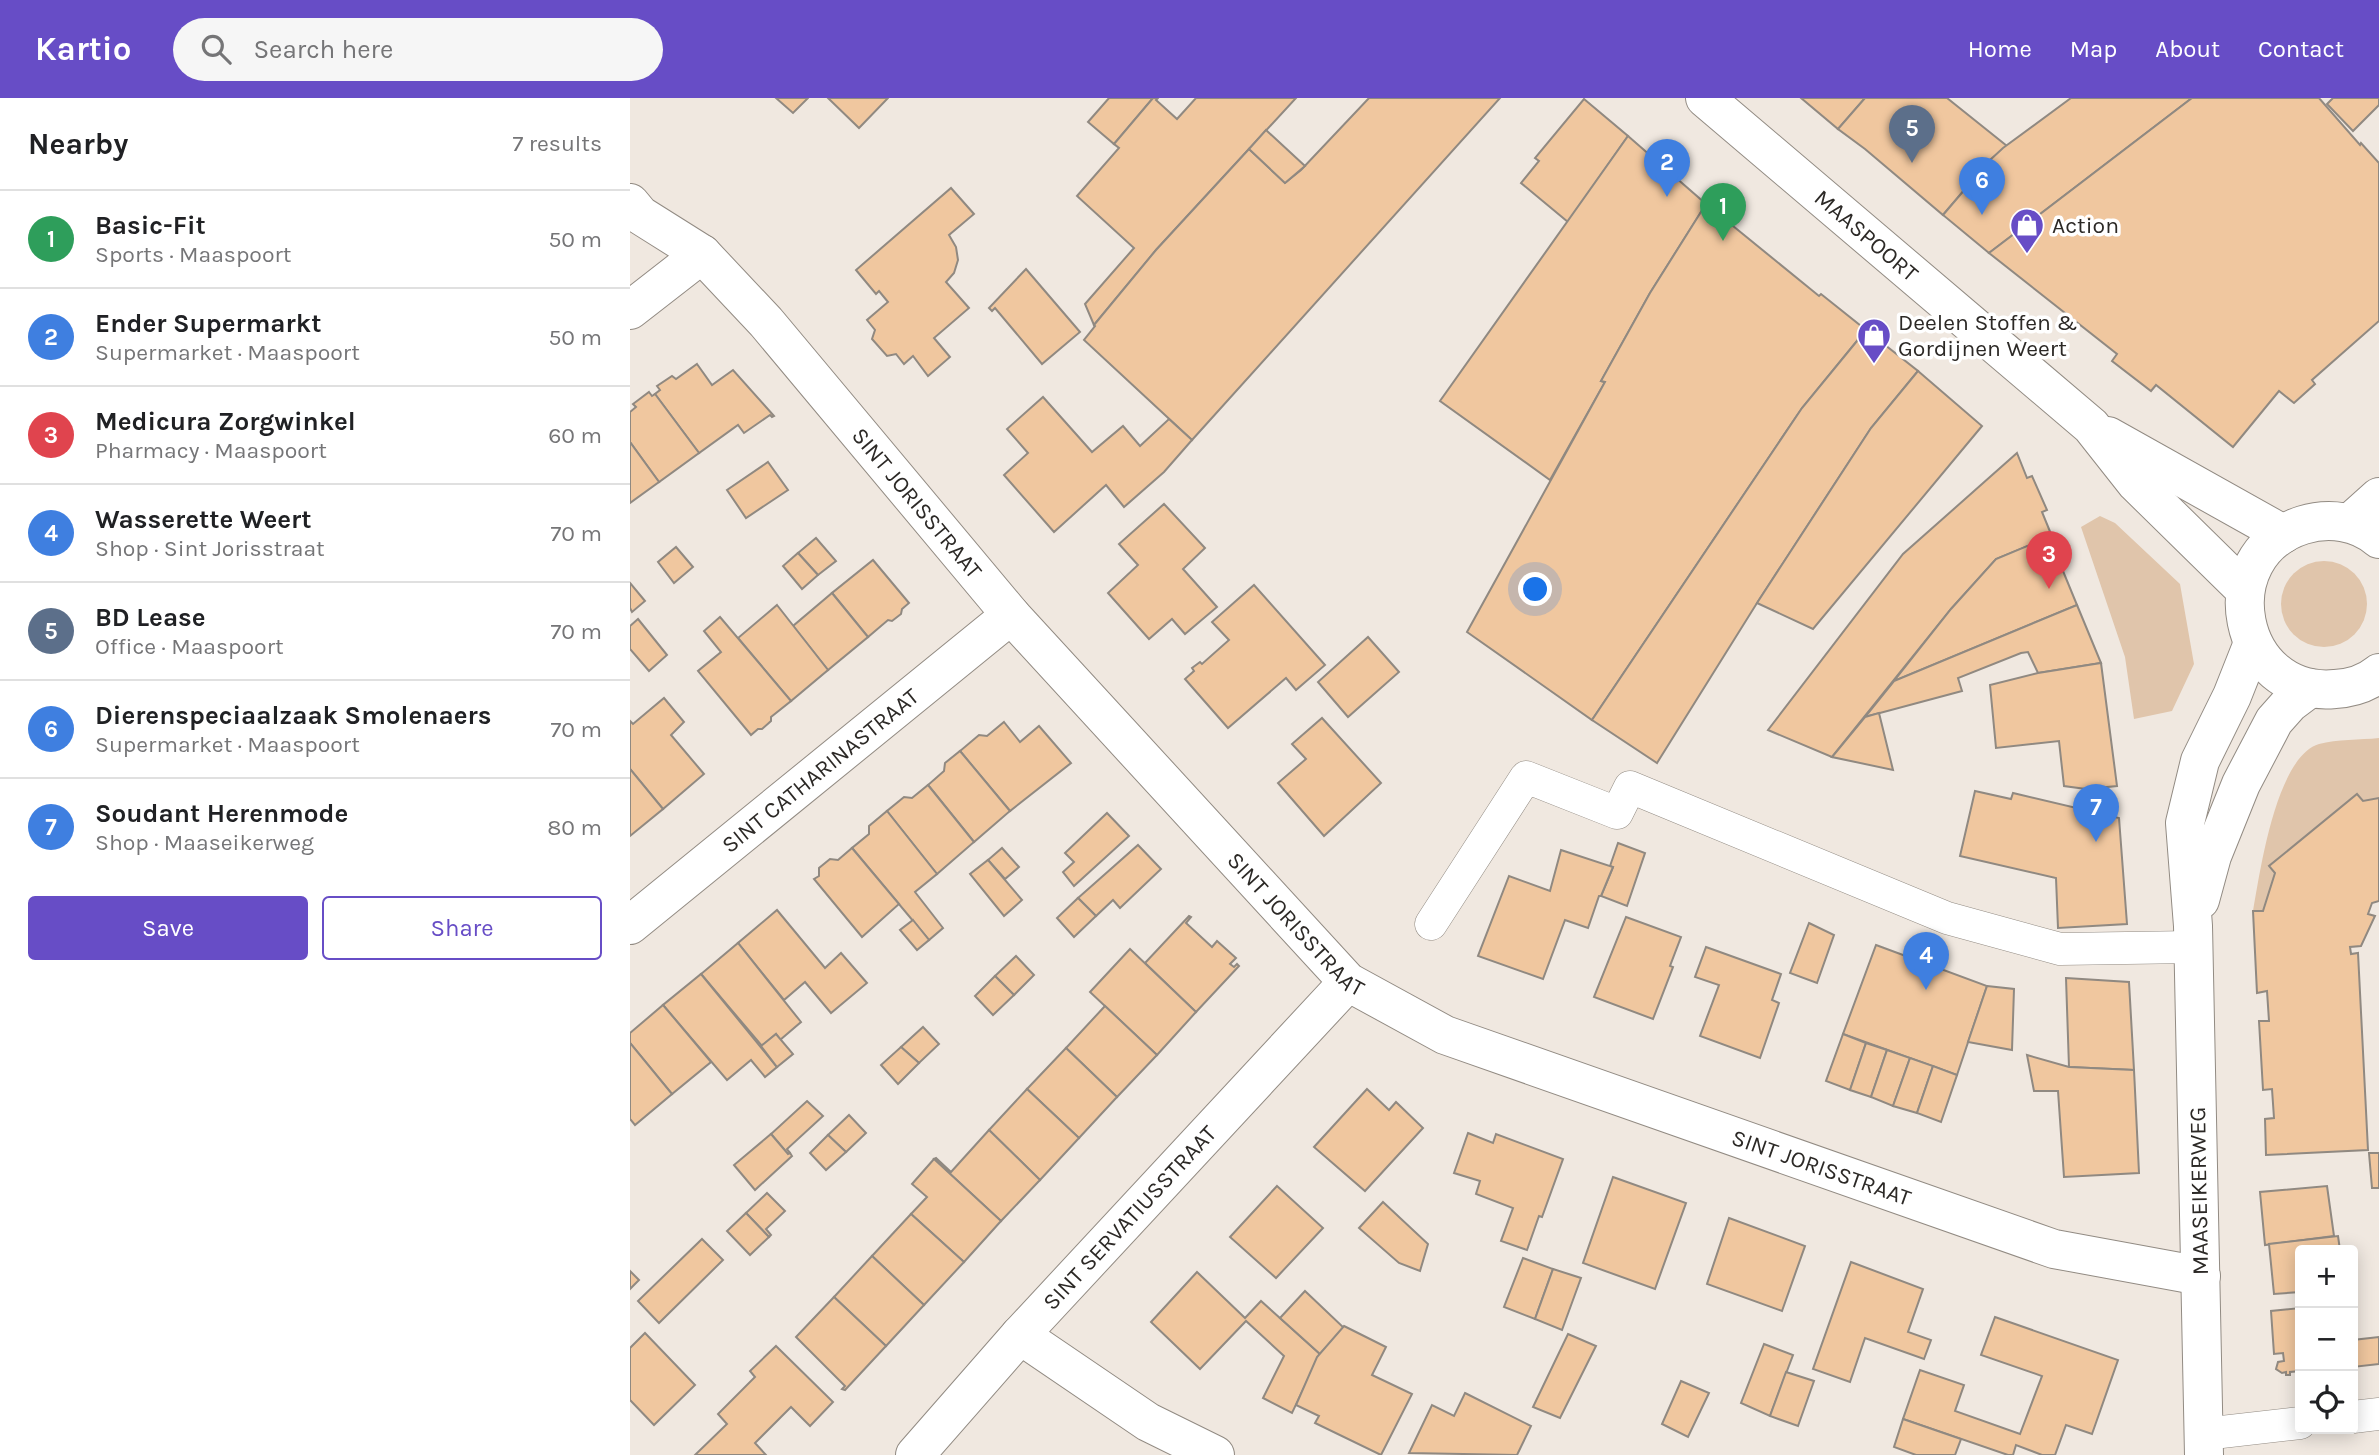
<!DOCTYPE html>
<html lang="en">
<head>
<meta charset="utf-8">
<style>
  :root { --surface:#fff; --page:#f6f6f6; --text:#202124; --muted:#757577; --line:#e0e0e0; --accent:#674dc6 }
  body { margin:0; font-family:Karla,sans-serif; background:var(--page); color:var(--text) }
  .controls { position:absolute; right:21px; bottom:21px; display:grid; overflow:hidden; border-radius:7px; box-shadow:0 4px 18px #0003 }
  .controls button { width:63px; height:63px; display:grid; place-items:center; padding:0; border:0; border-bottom:2px solid var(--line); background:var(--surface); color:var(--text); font:35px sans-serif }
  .you { position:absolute; left:906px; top:492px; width:24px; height:24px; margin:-18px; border:5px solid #fff; border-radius:50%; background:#1a73e8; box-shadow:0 0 0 10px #1a73e833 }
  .badge { display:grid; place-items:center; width:46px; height:46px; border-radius:50%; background:var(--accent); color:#fff; font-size:23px; font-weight:700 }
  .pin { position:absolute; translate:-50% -58px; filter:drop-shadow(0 2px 4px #0008) }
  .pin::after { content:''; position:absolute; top:37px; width:24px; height:21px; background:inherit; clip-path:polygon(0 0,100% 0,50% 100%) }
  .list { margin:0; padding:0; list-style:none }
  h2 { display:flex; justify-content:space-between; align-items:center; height:91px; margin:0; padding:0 28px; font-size:30px }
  h2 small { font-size:23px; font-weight:400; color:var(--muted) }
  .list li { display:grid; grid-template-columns:46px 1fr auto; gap:21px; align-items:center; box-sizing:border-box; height:98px; padding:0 28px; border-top:2px solid var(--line) }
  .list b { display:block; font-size:26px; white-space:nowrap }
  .list p { margin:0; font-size:23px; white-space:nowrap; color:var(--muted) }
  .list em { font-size:23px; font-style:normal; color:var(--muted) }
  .actions { display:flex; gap:14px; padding:21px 28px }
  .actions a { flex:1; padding:16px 0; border:2px solid var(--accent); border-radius:7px; text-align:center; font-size:24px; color:var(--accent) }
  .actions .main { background:var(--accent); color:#fff }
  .icon { flex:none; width:38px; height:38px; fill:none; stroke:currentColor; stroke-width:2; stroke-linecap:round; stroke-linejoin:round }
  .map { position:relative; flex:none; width:1749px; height:1357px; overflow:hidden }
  header { display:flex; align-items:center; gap:42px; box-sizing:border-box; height:98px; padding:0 35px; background:var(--accent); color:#fff }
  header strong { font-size:33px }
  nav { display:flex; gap:38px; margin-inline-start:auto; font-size:24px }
  .search { width:490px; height:63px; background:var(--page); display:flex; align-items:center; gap:18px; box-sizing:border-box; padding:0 24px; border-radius:38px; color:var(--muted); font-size:26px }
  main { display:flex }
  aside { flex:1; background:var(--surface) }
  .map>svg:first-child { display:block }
  .green { fill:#e0c5ab }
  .building { fill:#f0c79f; stroke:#908981; stroke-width:2 }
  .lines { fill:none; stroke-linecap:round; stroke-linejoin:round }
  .service-casing { stroke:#928b83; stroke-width:33 }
  .minor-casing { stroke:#928b83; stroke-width:40 }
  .tertiary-casing { stroke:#928b83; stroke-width:40 }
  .service { stroke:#fff; stroke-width:32 }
  .minor { stroke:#fff; stroke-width:38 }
  .tertiary { stroke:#fff; stroke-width:38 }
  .labels { text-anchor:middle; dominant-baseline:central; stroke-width:7; stroke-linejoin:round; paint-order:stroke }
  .poi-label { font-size:23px; fill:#2c2926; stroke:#fff; text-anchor:start }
  .street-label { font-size:23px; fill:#2c2926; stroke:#fff }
</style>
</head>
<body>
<header>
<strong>Kartio</strong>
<div class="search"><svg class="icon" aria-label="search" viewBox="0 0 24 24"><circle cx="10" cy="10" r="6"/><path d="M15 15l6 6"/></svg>Search here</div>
<nav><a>Home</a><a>Map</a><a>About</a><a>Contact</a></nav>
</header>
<main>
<aside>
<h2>Nearby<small>7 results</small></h2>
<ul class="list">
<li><span class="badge" style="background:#2e9e5b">1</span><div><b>Basic-Fit</b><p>Sports · Maaspoort</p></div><em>50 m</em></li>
<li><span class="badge" style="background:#3f7fe0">2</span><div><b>Ender Supermarkt</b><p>Supermarket · Maaspoort</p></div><em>50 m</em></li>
<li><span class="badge" style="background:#e0444e">3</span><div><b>Medicura Zorgwinkel</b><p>Pharmacy · Maaspoort</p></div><em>60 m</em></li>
<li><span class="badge" style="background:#3f7fe0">4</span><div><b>Wasserette Weert</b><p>Shop · Sint Jorisstraat</p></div><em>70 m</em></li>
<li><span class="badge" style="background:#5c6f8a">5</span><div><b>BD Lease</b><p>Office · Maaspoort</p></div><em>70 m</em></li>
<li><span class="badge" style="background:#3f7fe0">6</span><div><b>Dierenspeciaalzaak Smolenaers</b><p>Supermarket · Maaspoort</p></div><em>70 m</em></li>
<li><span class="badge" style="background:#3f7fe0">7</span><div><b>Soudant Herenmode</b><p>Shop · Maaseikerweg</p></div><em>80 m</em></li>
</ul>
<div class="actions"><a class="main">Save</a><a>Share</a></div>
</aside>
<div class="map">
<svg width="1749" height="1357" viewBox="0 0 1749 1357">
  <rect width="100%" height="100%" fill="#f0e8e0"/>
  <g class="green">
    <polygon points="1470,418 1485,425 1550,486 1564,566 1542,613 1504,621 1495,559 1451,429"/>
    <circle cx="1694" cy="506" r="43"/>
    <path d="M1749 640V700L1733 703 1727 697 1639 768 1645 775 1633 813H1623C1630 774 1646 659 1689 646 1707 641 1730 642 1749 640Z"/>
  </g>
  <g class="building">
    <polygon points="146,0 178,0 163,15"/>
    <polygon points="198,0 258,0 229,30"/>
    <polygon points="479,0 523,0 484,46 458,24"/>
    <polygon points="523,0 528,0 526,2 547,21 566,0 666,0 526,152 464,227 455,206 504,150 447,98 489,50 484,46"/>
    <polygon points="739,0 870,0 562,342 454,242 465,228 464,227 526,152 619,51 655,85 671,72"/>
    <polygon points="1171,0 1235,0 1208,31"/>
    <polygon points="1235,0 1317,0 1377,48 1359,63 1313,117 1235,51 1208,31"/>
    <polygon points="1441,0 1562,0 1359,155 1313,117 1359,63 1373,50"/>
    <polygon points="1562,0 1689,0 1730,47 1731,45 1749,65 1749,223 1682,282 1685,286 1664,305 1649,293 1603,349 1526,287 1521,293 1482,263 1487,256 1359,155"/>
    <polygon points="1703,0 1749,0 1749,7 1723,33 1697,6"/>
    <polygon points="954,1 998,38 938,124 891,85 909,63 905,60"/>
    <polygon points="636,32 675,68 655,85 619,51"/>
    <polygon points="998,38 1076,106 1020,195 971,283 975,284 920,382 810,303"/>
    <polygon points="321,90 344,116 319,137 326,149 328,162 324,175 316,184 339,210 304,240 320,259 298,278 283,258 274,266 266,256 257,258 242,241 245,232 237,222 258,204 249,193 246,196 226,172"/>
    <polygon points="1076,106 1189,198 1191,196 1236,232 1172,310 962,622 837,534 975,284 971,283 1020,195"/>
    <polygon points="396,171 450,234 412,266 365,210 362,213 359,210"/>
    <polygon points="1236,232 1288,273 1241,330 1127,505 1027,665 962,622 1172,310"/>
    <polygon points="67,266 82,287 103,272 144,318 142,319 140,317 114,335 108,327 69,355 25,296 30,292 27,288 42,278 46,281"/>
    <polygon points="1288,273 1352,328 1183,531 1127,505 1241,330"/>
    <polygon points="19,294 22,298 25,296 69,355 29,384 0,344 0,314 6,309 3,306"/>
    <polygon points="413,299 462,354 493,328 510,348 539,321 562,342 534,374 494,409 476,387 424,434 374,377 398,355 377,331"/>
    <polygon points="0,344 29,384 0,405"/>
    <polygon points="1387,355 1397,380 1402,378 1417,412 1412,414 1421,436 1419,439 1366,461 1321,511 1202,659 1138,632 1273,456"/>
    <polygon points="138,364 158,392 116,420 97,392"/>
    <polygon points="534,406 575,450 553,471 587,509 555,536 542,521 519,541 478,495 508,467 489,446"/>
    <polygon points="1419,439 1447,507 1264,583 1321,511 1366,461"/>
    <polygon points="186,440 206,463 188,477 168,455"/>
    <polygon points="46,449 63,469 44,485 28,464"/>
    <polygon points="168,455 188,477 172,491 153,468"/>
    <polygon points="243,462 279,505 272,511 271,516 262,523 258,522 238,539 202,495"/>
    <polygon points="0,485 15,503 2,514 0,510"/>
    <polygon points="624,487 695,567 666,592 656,580 598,630 555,581 564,573 562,570 570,564 572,566 599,542 582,524"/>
    <polygon points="202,495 238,539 198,572 163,528"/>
    <polygon points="147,507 198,572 161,603 108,540"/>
    <polygon points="1447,507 1471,565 1408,575 1398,554 1391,555 1328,580 1332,593 1235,619 1264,583"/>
    <polygon points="90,519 161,603 141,619 141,623 132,631 128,631 121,637 68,573 91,554 74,533"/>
    <polygon points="8,521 37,557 19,573 0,551 0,528"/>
    <polygon points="738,539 769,574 718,619 688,584"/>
    <polygon points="1471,565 1487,688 1456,691 1434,688 1429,643 1366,650 1360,587 1408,575"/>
    <polygon points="34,600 54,624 41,637 74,676 33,711 0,671 0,623 3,626"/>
    <polygon points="1249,615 1263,672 1202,659 1235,619"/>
    <polygon points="692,620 751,685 694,738 648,685 676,661 662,646"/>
    <polygon points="374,624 390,644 409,628 441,665 380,713 330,653 349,637 357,638"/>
    <polygon points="330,653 380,713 344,744 298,687 314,673 315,665"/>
    <polygon points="0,671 33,711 0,738"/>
    <polygon points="298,687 344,744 307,776 257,713 274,699 282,700"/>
    <polygon points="1345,693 1381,701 1383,695 1489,720 1497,826 1428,830 1426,780 1330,758"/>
    <polygon points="1727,696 1733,703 1749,700 1749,803 1742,805 1738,816 1745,818 1731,848 1720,849 1721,856 1728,855 1738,1052 1636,1057 1635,1021 1644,1020 1642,991 1633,992 1629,923 1639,923 1637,893 1627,895 1623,813 1633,813 1645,775 1639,768"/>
    <polygon points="257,713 307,776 285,794 313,830 299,842 222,750 239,736 239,728"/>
    <polygon points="477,715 499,738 444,788 433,774 444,764 435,755"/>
    <polygon points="988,745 1015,755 997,808 971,798 983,769 980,768"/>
    <polygon points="508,747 531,771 490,810 483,802 466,818 448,800"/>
    <polygon points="222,750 269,806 232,839 184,781 189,778 189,770 200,761 208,762"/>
    <polygon points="372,750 389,769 375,781 358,762"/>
    <polygon points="931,752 983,769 971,798 969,798 958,830 935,822 913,881 848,858 879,778 920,793"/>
    <polygon points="358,762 392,802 374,818 340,776"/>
    <polygon points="448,800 466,818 444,839 427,820"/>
    <polygon points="147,812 195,870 211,855 237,885 201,915 175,884 154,902 108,845"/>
    <polygon points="559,818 561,819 556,825 582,849 587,843 606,860 600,866 604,869 607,866 609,868 566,914 515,865"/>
    <polygon points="996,819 1051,839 1040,868 1043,869 1023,921 964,899"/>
    <polygon points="283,822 299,842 287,852 270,832"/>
    <polygon points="1179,825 1204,837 1187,885 1160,875"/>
    <polygon points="108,845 171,924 150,942 146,936 132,948 71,876"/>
    <polygon points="1246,847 1357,888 1327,977 1213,936"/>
    <polygon points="1076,849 1151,876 1142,902 1149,905 1130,960 1070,938 1089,887 1065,879"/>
    <polygon points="500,851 566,914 527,957 460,894"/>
    <polygon points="386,858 404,877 384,897 365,878"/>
    <polygon points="71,876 147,969 135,979 121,962 97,982 33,907"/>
    <polygon points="365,878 384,897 363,917 345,898"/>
    <polygon points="1436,880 1499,884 1504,972 1439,969"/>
    <polygon points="1357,888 1384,891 1382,952 1338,944"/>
    <polygon points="33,907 81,964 42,996 0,945 0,935"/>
    <polygon points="475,908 527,957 487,999 436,950"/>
    <polygon points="293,929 309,946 289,965 271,949"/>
    <polygon points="146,936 163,956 147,969 131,948"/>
    <polygon points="1213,936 1236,945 1220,992 1196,983"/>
    <polygon points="0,945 42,996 5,1027 0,1021"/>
    <polygon points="1236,945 1257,952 1241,999 1220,992"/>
    <polygon points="271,949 289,965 268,986 251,967"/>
    <polygon points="436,950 487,999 449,1040 397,991"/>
    <polygon points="1257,952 1280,960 1263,1008 1241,999"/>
    <polygon points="1397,957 1439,969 1504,972 1509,1075 1434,1079 1428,993 1404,993"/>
    <polygon points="1280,960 1303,968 1287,1015 1263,1008"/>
    <polygon points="1303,968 1327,977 1311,1024 1287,1015"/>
    <polygon points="397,991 449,1040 410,1082 359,1032"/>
    <polygon points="737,991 759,1012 766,1004 793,1030 735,1093 684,1049"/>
    <polygon points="177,1003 193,1018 157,1051 160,1055 158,1056 141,1036"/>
    <polygon points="219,1017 236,1035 216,1054 198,1037"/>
    <polygon points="359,1032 410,1082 371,1123 304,1061 306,1060 321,1074"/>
    <polygon points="838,1035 863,1045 866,1036 933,1061 912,1119 909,1118 897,1152 871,1143 883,1110 846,1096 850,1083 824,1075"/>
    <polygon points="141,1036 158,1056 160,1055 162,1058 125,1092 104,1067"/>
    <polygon points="198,1037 216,1054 196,1072 180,1055"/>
    <polygon points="1739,1055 1749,1055 1749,1090 1742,1090"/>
    <polygon points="304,1061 371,1123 334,1164 281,1116 297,1099 282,1086"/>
    <polygon points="983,1079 1056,1105 1025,1191 953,1165"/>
    <polygon points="647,1088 693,1130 646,1180 600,1139"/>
    <polygon points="1697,1088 1704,1138 1635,1147 1630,1094"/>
    <polygon points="137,1095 155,1113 136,1131 141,1137 139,1139 116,1115"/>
    <polygon points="753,1104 798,1146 790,1173 769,1165 729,1130"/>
    <polygon points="116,1115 139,1139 120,1157 97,1133"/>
    <polygon points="281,1116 334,1164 294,1207 242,1158"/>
    <polygon points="1099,1120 1175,1148 1152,1213 1077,1186"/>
    <polygon points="1708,1138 1710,1152 1670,1152 1670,1194 1644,1196 1639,1146"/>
    <polygon points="72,1141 93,1162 29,1225 8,1203"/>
    <polygon points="242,1158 294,1207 256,1248 204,1199"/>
    <polygon points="893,1160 923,1171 905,1221 874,1209"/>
    <polygon points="1221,1164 1293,1191 1278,1234 1301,1242 1294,1261 1235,1240 1220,1284 1183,1271"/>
    <polygon points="923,1171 951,1180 932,1232 905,1221"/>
    <polygon points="0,1173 9,1182 0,1191"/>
    <polygon points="567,1174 615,1220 631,1203 690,1256 662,1315 633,1300 654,1258 616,1223 570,1271 521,1224"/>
    <polygon points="675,1193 714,1230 690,1256 650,1220"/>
    <polygon points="204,1199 256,1248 215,1292 212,1291 215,1288 166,1239"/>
    <polygon points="1670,1210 1670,1273 1660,1274 1660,1277 1656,1277 1656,1274 1652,1275 1646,1271 1648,1264 1654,1263 1653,1255 1644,1256 1641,1213"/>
    <polygon points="1365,1219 1488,1262 1462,1336 1436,1327 1425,1357 1412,1357 1386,1347 1383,1357 1378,1357 1273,1321 1290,1272 1334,1287 1325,1313 1390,1336 1412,1278 1351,1257"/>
    <polygon points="714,1228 756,1249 742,1277 782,1296 751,1357 685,1325 689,1318 666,1307 687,1259"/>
    <polygon points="15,1235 65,1287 24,1327 0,1302 0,1250"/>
    <polygon points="938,1236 966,1248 930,1320 903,1309"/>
    <polygon points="1749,1239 1749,1266 1723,1269 1723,1242"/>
    <polygon points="1134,1246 1163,1257 1140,1318 1111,1305"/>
    <polygon points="146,1248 203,1304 180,1328 161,1309 125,1345 136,1357 65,1357 97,1326 88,1316 125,1279 120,1273"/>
    <polygon points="1156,1274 1184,1283 1168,1328 1140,1318"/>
    <polygon points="1051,1283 1079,1295 1058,1339 1032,1326"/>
    <polygon points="835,1295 901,1328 887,1357 779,1355 802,1307 824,1318"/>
    <polygon points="1273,1321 1331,1341 1325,1357 1286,1357 1264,1349"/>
  </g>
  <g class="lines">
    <g class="service-casing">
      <g id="service">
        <polyline points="801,826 896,679 987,715 1000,689 1317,820 1430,851 1563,849"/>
        <polyline points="1723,1319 1749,1316"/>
        <polyline points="1574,1336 1670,1325"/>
      </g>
    </g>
    <g class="minor-casing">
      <g id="minor">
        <path id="s1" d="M0 105 10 117 72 156 136 224 381 517 718 884 815 937 1424 1151 1571 1178"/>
        <polyline points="0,212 72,156"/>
        <path id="s2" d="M0 827 381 517"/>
        <polyline points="390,1237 518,1324 585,1357"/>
        <path id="s3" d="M285 1357 390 1237 718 884"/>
      </g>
    </g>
    <g class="tertiary-casing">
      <g id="tertiary">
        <path id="s4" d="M1075 0 1461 328 1506 385 1615 492"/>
        <polyline points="1478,338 1653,436"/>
        <polyline points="1720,425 1749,399"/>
        <path d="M1749 441C1728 423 1699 419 1673 427 1578 457 1607 600 1705 591 1721 590 1737 585 1749 575"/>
        <polyline points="1570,802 1582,758 1611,686 1644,623 1660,605 1680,590"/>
        <polyline points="1574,1357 1563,828 1555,725 1570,663 1602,598 1623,545"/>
      </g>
    </g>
    <use href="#service" class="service"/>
    <use href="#minor" class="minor"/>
    <use href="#tertiary" class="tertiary"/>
  </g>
  <defs>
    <g id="shop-pin" transform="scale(1.75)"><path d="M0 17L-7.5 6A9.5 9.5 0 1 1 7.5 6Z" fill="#674dc6" stroke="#fff"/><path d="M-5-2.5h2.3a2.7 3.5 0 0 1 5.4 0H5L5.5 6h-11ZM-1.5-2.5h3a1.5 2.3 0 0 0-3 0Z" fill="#fff"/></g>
  </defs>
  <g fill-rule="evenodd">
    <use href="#shop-pin" x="1397" y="127"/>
    <use href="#shop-pin" x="1244" y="237"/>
  </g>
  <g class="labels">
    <g class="poi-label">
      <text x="1422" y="127">Action</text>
      <text x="1268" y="224">Deelen Stoffen &amp;<tspan x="1268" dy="26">Gordijnen Weert</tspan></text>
    </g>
    <g class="street-label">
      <text stroke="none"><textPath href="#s4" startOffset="212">MAASPOORT</textPath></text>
      <text stroke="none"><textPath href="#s1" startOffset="418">SINT JORISSTRAAT</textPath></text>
      <text stroke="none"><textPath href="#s2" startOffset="245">SINT CATHARINASTRAAT</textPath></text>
      <text stroke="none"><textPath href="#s1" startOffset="985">SINT JORISSTRAAT</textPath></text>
      <text stroke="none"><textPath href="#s1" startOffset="1572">SINT JORISSTRAAT</textPath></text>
      <text transform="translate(1569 1093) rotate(-91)">MAASEIKERWEG</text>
      <text stroke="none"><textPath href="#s3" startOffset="320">SINT SERVATIUSSTRAAT</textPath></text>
    </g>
  </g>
</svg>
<div class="controls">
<button>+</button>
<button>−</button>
<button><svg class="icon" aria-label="locate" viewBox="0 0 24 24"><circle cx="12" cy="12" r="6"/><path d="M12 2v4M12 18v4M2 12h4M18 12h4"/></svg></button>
</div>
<div class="you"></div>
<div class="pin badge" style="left:1093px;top:143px;background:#2e9e5b">1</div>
<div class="pin badge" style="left:1037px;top:99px;background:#3f7fe0">2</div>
<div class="pin badge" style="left:1419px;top:491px;background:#e0444e">3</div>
<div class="pin badge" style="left:1296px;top:892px;background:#3f7fe0">4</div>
<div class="pin badge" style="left:1282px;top:65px;background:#5c6f8a">5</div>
<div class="pin badge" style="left:1352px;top:117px;background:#3f7fe0">6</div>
<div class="pin badge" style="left:1466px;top:744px;background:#3f7fe0">7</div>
</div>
</main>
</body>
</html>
